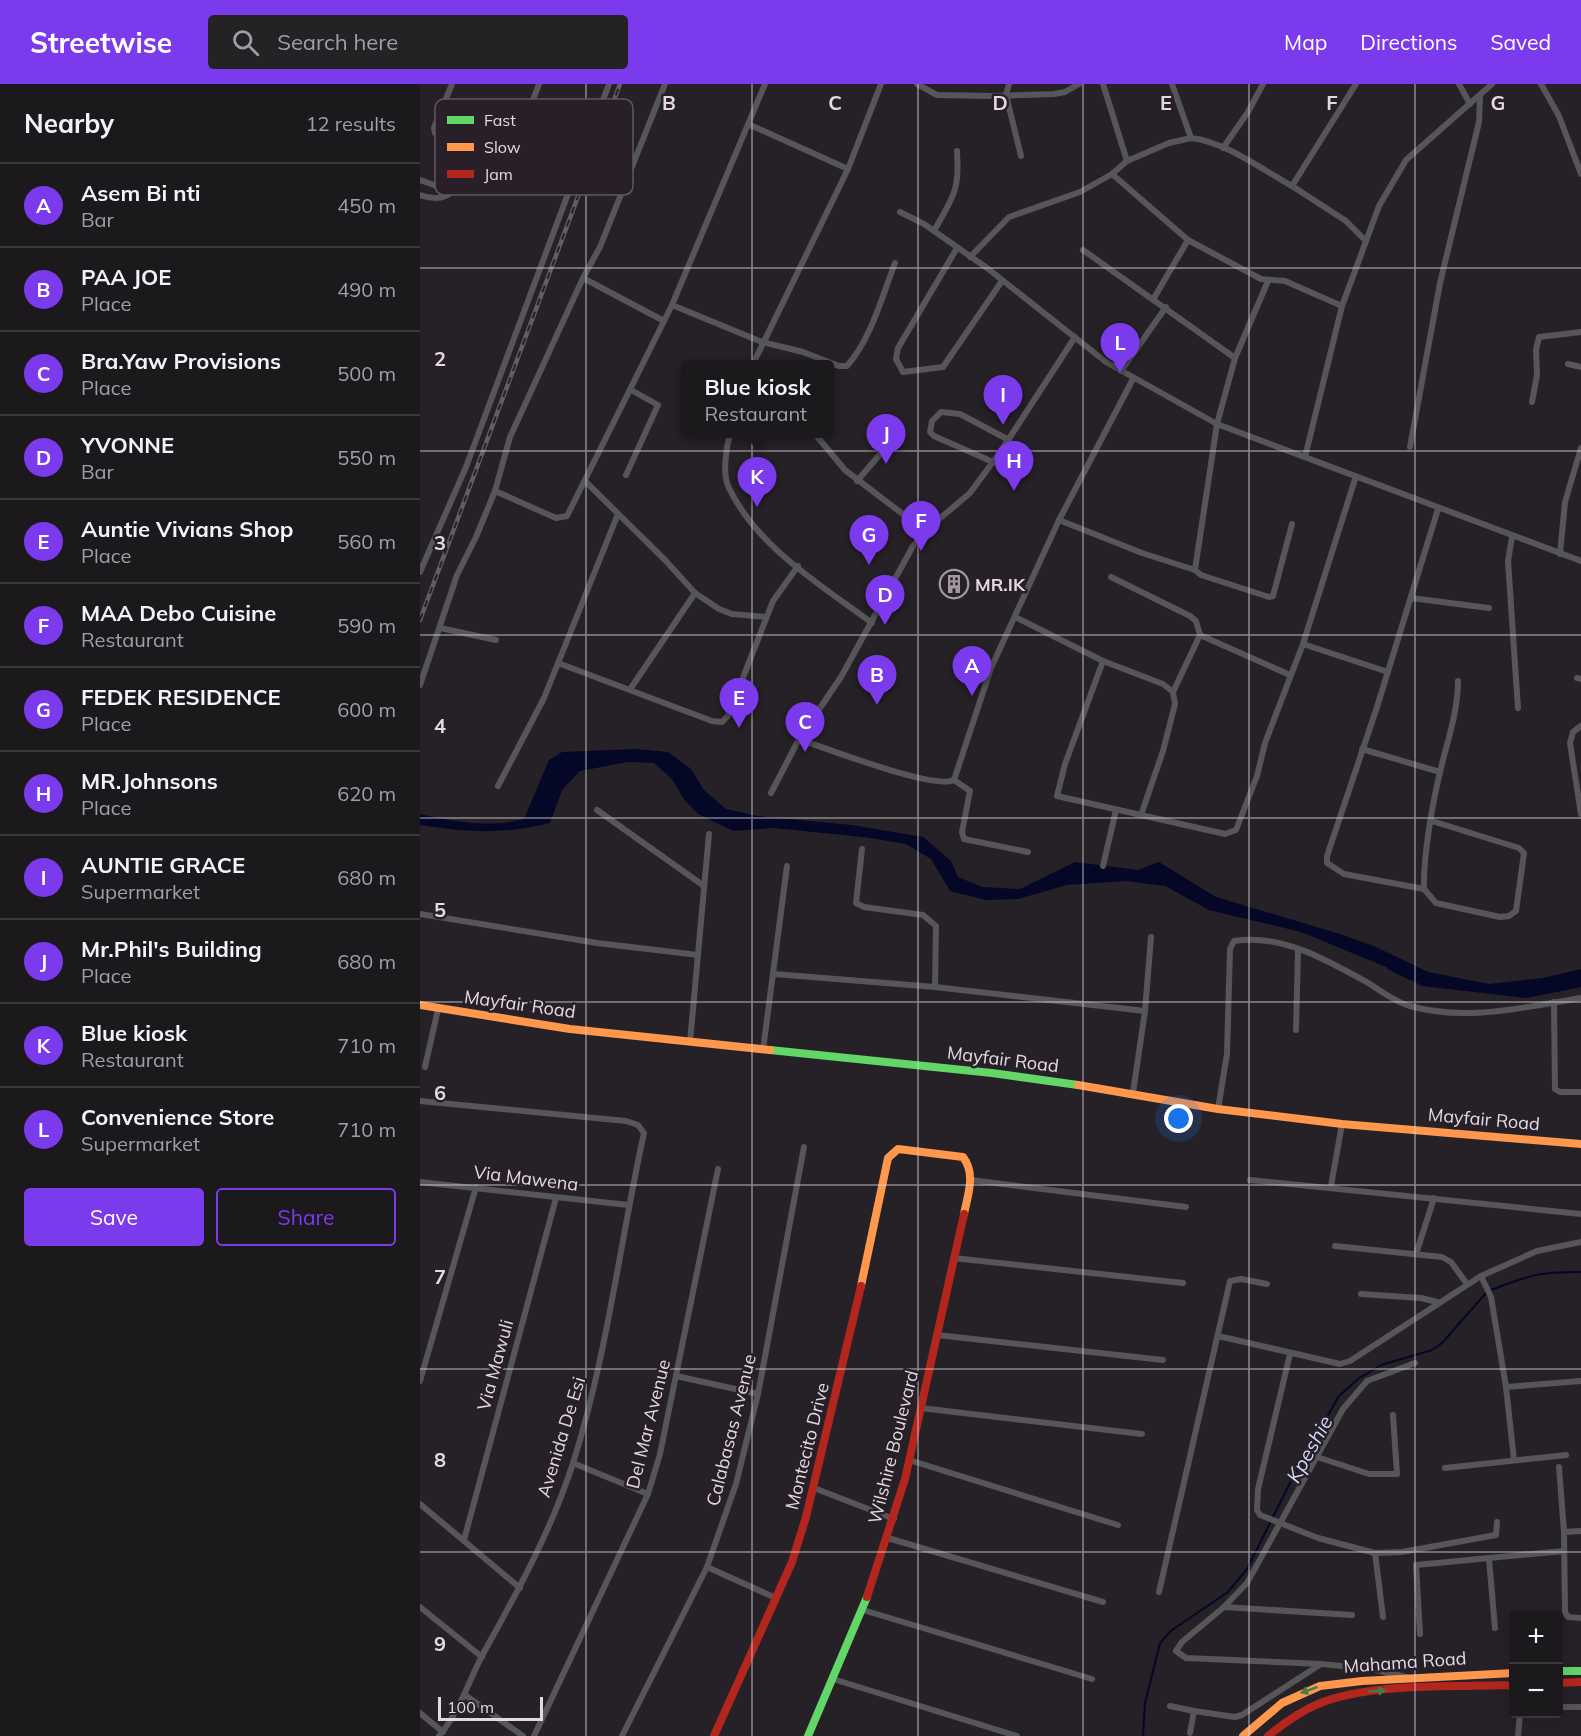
<!DOCTYPE html>
<html lang="en">
<head>
<meta charset="utf-8">
<style>
  :root { --surface:#1c191d; --page:#252226; --text:#f1f3f6; --muted:#a0a0a4; --line:#3a383b; --accent:#7c3aed }
  body { margin:0; font-family:Mulish,sans-serif; background:var(--page); color:var(--text) }
  .controls { position:absolute; right:18px; bottom:18px; display:grid; overflow:hidden; border-radius:6px; box-shadow:0 6px 24px #0002 }
  .controls button { width:54px; height:54px; display:grid; place-items:center; padding:0; border:0; border-bottom:2px solid var(--line); background:var(--surface); color:var(--text); font:30px sans-serif }
  .scale { position:absolute; left:18px; bottom:15px; width:105px; box-sizing:border-box; padding-left:6px; border:3px solid #e1dae1; border-top:0; font-size:16px; line-height:21px; white-space:nowrap; color:#e1dae1; -webkit-text-stroke:4px #281f29; paint-order:stroke }
  .you { position:absolute; left:759px; top:1035px; width:21px; height:21px; margin:-15px; border:4px solid #fff; border-radius:50%; background:#1a73e8; box-shadow:0 0 0 9px #1a73e833 }
  .badge { display:grid; place-items:center; width:39px; height:39px; border-radius:50%; background:var(--accent); color:#fff; font-size:20px; font-weight:700 }
  .pin { position:absolute; translate:-50% -50px; filter:drop-shadow(0 2px 3px #0008) }
  .pin::after { content:''; position:absolute; top:32px; width:21px; height:18px; background:inherit; clip-path:polygon(0 0,100% 0,50% 100%) }
  .popup { position:absolute; left:261px; top:276px; width:153px; height:78px; box-sizing:border-box; display:grid; place-content:center; border-radius:6px; background:var(--surface); filter:drop-shadow(0 2px 4px #0005); font-size:20px; white-space:nowrap; color:var(--muted) }
  .popup b { font-size:22px; color:var(--text) }
  .popup::after { content:''; position:absolute; left:50%; top:100%; margin-left:-12px; border:12px solid transparent; border-top-color:var(--surface) }
  .list { margin:0; padding:0; list-style:none }
  h2 { display:flex; justify-content:space-between; align-items:center; height:78px; margin:0; padding:0 24px; font-size:26px }
  h2 small { font-size:20px; font-weight:400; color:var(--muted) }
  .list li { display:grid; grid-template-columns:39px 1fr auto; gap:18px; align-items:center; box-sizing:border-box; height:84px; padding:0 24px; border-top:2px solid var(--line) }
  .list b { display:block; font-size:22px; white-space:nowrap }
  .list p { margin:0; font-size:20px; white-space:nowrap; color:var(--muted) }
  .list em { font-size:20px; font-style:normal; color:var(--muted) }
  .actions { display:flex; gap:12px; padding:18px 24px }
  .actions a { flex:1; padding:14px 0; border:2px solid var(--accent); border-radius:6px; text-align:center; font-size:21px; color:var(--accent) }
  .actions .main { background:var(--accent); color:#fff }
  .icon { flex:none; width:33px; height:33px; fill:none; stroke:currentColor; stroke-width:2; stroke-linecap:round; stroke-linejoin:round }
  .map { position:relative; flex:none; width:1161px; height:1652px; overflow:hidden }
  header { display:flex; align-items:center; gap:36px; box-sizing:border-box; height:84px; padding:0 30px; background:var(--accent); color:#fff }
  header strong { font-size:28px }
  nav { display:flex; gap:33px; margin-inline-start:auto; font-size:21px }
  .search { width:420px; height:54px; background:var(--page); display:flex; align-items:center; gap:15px; box-sizing:border-box; padding:0 21px; border-radius:6px; color:var(--muted); font-size:22px }
  main { display:flex }
  aside { flex:1; background:var(--surface) }
  .map>svg:first-child { display:block }
  .water { fill:#040726 }
  .lines { fill:none; stroke-linecap:round; stroke-linejoin:round }
  .stream { stroke:#040726; stroke-width:2 }
  .street { stroke:#565658; stroke-width:6 }
  .fast { stroke:#63d668; stroke-width:8 }
  .slow { stroke:#ff974d; stroke-width:8 }
  .jam { stroke:#b3261e; stroke-width:8 }
  .rail-casing { stroke:#625e62; stroke-width:4.5 }
  .rail { stroke:#281f29; stroke-width:2; stroke-dasharray:7; stroke-linecap:butt }
  .oneway { fill:#467a48 }
  .grid { fill:none; stroke:#e1dae1; stroke-width:1.5; stroke-opacity:0.55 }
  .labels { text-anchor:middle; dominant-baseline:central; stroke-width:5; stroke-linejoin:round; paint-order:stroke }
  .poi-label { font-size:18px; font-weight:bold; fill:#e1dae1; stroke:#281f29; text-anchor:start }
  .street-label { font-size:18px; fill:#e1dae1; stroke:#281f29 }
  .water-label { font-size:20px; font-style:italic; fill:#cedbf7; stroke:#281f29 }
  .key { fill:#281f29; stroke:#605760; stroke-width:1.5 }
  .key-label { font-size:16px; fill:#e1dae1 }
  .grid-label { font-size:20px; text-anchor:middle; font-weight:bold; fill:#e1dae1; stroke:#281f29; stroke-width:5; stroke-linejoin:round; paint-order:stroke }
</style>
</head>
<body>
<header>
<strong>Streetwise</strong>
<div class="search"><svg class="icon" aria-label="search" viewBox="0 0 24 24"><circle cx="10" cy="10" r="6"/><path d="M15 15l6 6"/></svg>Search here</div>
<nav><a>Map</a><a>Directions</a><a>Saved</a></nav>
</header>
<main>
<aside>
<h2>Nearby<small>12 results</small></h2>
<ul class="list">
<li><span class="badge">A</span><div><b>Asem Bi nti</b><p>Bar</p></div><em>450 m</em></li>
<li><span class="badge">B</span><div><b>PAA JOE</b><p>Place</p></div><em>490 m</em></li>
<li><span class="badge">C</span><div><b>Bra.Yaw Provisions</b><p>Place</p></div><em>500 m</em></li>
<li><span class="badge">D</span><div><b>YVONNE</b><p>Bar</p></div><em>550 m</em></li>
<li><span class="badge">E</span><div><b>Auntie Vivians Shop</b><p>Place</p></div><em>560 m</em></li>
<li><span class="badge">F</span><div><b>MAA Debo Cuisine</b><p>Restaurant</p></div><em>590 m</em></li>
<li><span class="badge">G</span><div><b>FEDEK RESIDENCE</b><p>Place</p></div><em>600 m</em></li>
<li><span class="badge">H</span><div><b>MR.Johnsons</b><p>Place</p></div><em>620 m</em></li>
<li><span class="badge">I</span><div><b>AUNTIE GRACE</b><p>Supermarket</p></div><em>680 m</em></li>
<li><span class="badge">J</span><div><b>Mr.Phil's Building</b><p>Place</p></div><em>680 m</em></li>
<li><span class="badge">K</span><div><b>Blue kiosk</b><p>Restaurant</p></div><em>710 m</em></li>
<li><span class="badge">L</span><div><b>Convenience Store</b><p>Supermarket</p></div><em>710 m</em></li>
</ul>
<div class="actions"><a class="main">Save</a><a>Share</a></div>
</aside>
<div class="map">
<svg width="1161" height="1652" viewBox="0 0 1161 1652">
  <rect width="100%" height="100%" fill="#262127"/>
  <path class="water" d="M216 665 248 668 271 685 284 706 306 725 338 732 432 741 503 753 531 777 538 793 562 803 600 805 655 778 718 786 739 778 796 813 920 850 956 863 1008 888 1069 900 1123 894 1161 885V903L1107 914 1002 902 971 885 881 848 789 826 745 802 706 797 647 801 598 815 566 816 530 807 511 775 486 760 444 753 353 744 313 747 278 730 263 714 252 695 234 679 208 678 160 687 142 706 130 739C83 751 47 748 0 741V730C34 738 70 744 104 735L129 676 142 668Z"/>
  <g class="lines">
    <g class="stream">
      <polyline points="968,884 990,895"/>
      <path d="M1071 1206C1110 1191 1118 1188 1161 1188"/>
      <polyline points="723,1652 725,1619 740,1559 752,1546 808,1508 827,1485 876,1387 919,1312 938,1295 961,1281 1012,1266 1022,1259 1066,1209"/>
    </g>
    <g class="street">
      <polyline points="32,0 14,44 15,49 85,75 92,72 119,0"/>
      <polyline points="497,0 517,11 571,12 634,10 645,8 659,0"/>
      <polyline points="589,0 586,11 601,72"/>
      <polyline points="683,0 707,77"/>
      <path d="M752 0 771 54C806 58 841 85 872 102L936 0"/>
      <polyline points="1039,0 1050,20"/>
      <polyline points="1121,0 1139,32 1161,90"/>
      <polyline points="328,40 428,85"/>
      <polyline points="803,64 828,28 843,0"/>
      <polyline points="692,90 768,156 841,195 865,197 922,222"/>
      <polyline points="0,96 20,103 26,101 35,86 45,60"/>
      <polyline points="872,102 926,137 945,156"/>
      <path d="M0 111C38 124 42 92 53 63"/>
      <polyline points="480,128 504,140 567,184 686,278 797,340 1161,477"/>
      <path d="M514 147C533 113 540 107 537 67"/>
      <polyline points="537,164 478,264 476,275 483,288 523,283 582,197"/>
      <polyline points="663,166 815,274"/>
      <polyline points="550,173 589,133 660,108 692,90 707,77 749,59 771,54"/>
      <polyline points="163,194 244,237"/>
      <polyline points="848,197 815,274 797,340 775,486 781,491 849,513 853,512 872,440"/>
      <polyline points="734,214 768,156"/>
      <path d="M252 221 342 258 383 268 419 282H427C451 255 462 213 475 179"/>
      <polyline points="333,280 428,85 461,0"/>
      <polyline points="1148,280 1161,283"/>
      <polyline points="701,287 746,223"/>
      <polyline points="1112,318 1117,291 1116,266 1119,253 1161,248"/>
      <path d="M310 350C306 364 302 391 309 404 337 463 401 501 452 539"/>
      <polyline points="395,350 425,386 505,447"/>
      <polyline points="990,363 1020,199 1059,38 1060,12"/>
      <polyline points="885,373 922,222 959,122 986,76 1072,0"/>
      <polyline points="573,378 514,352 510,348 512,337 521,328 540,330 589,356"/>
      <polyline points="206,391 238,321 211,306"/>
      <polyline points="165,397 245,476 275,509 299,525 312,530 346,533"/>
      <polyline points="437,397 462,368"/>
      <polyline points="75,407 136,434 147,432 252,221 345,0"/>
      <polyline points="639,436 722,469 775,486"/>
      <polyline points="1092,453 1088,477 1098,624"/>
      <polyline points="1140,470 1145,418 1161,364"/>
      <polyline points="0,488 46,383 189,0"/>
      <polyline points="691,493 770,532 776,537 780,551 753,608 755,620 743,667 721,731"/>
      <polyline points="991,514 1069,524"/>
      <polyline points="595,533 683,577 743,600 753,608"/>
      <polyline points="20,544 76,556"/>
      <polyline points="780,551 870,591"/>
      <polyline points="883,560 968,588"/>
      <polyline points="683,577 645,680 637,712 805,750 816,746 837,692 845,659 883,560 936,392"/>
      <polyline points="138,579 292,637 302,638 308,632 353,517 378,482"/>
      <polyline points="1157,594 1161,595"/>
      <polyline points="0,601 37,491 56,453 75,407 90,353 163,194 180,163 245,0"/>
      <polyline points="211,604 275,509"/>
      <polyline points="1161,642 1153,648 1150,659 1161,730"/>
      <polyline points="942,665 1020,688"/>
      <polyline points="534,696 571,584 639,436 713,295"/>
      <polyline points="78,702 124,614 198,430"/>
      <polyline points="351,709 379,655"/>
      <polyline points="177,726 284,802"/>
      <path d="M1012 737 1099 764 1104 769 1096 827 1089 832 1080 833 1016 819 1004 805C1003 772 1013 716 1021 684 1028 655 1038 627 1038 597"/>
      <polyline points="442,765 436,819 444,823 503,831 516,842 515,903"/>
      <path d="M608 768 544 755 542 748 550 707 534 696C514 706 405 664 379 655L421 593 493 462 505 447 550 409 581 367 655 253"/>
      <polyline points="683,782 696,726"/>
      <polyline points="1004,805 924,790 907,779 907,772 957,623 1018,425"/>
      <polyline points="0,830 177,859 278,871"/>
      <polyline points="354,890 515,903 725,927"/>
      <polyline points="1134,918 1135,1005 1140,1008 1161,1008"/>
      <polyline points="876,946 878,867"/>
      <polyline points="270,958 289,750"/>
      <polyline points="343,966 367,782"/>
      <polyline points="5,983 18,925"/>
      <polyline points="713,1009 725,927 731,853"/>
      <path d="M0 1017 206 1037 218 1041 224 1049C200 1158 187 1272 153 1379 132 1445 98 1507 64 1568 49 1596 40 1627 19 1652"/>
      <path d="M798 1025 807 970 810 865 814 857C861 849 909 877 950 900 962 908 976 918 990 922 1047 938 1104 923 1161 914"/>
      <polyline points="551,1096 766,1123"/>
      <polyline points="830,1096 1161,1130"/>
      <polyline points="0,1098 208,1121"/>
      <polyline points="911,1102 922,1040"/>
      <polyline points="915,1162 1022,1173 1031,1178 1047,1200"/>
      <polyline points="996,1170 1014,1114"/>
      <polyline points="533,1174 763,1199"/>
      <polyline points="1061,1192 1071,1213 1086,1303"/>
      <polyline points="941,1210 1001,1214 1017,1218"/>
      <polyline points="517,1251 743,1276"/>
      <polyline points="798,1252 920,1280 930,1277 1061,1192 1117,1167 1161,1158"/>
      <polyline points="870,1270 838,1405 837,1426 840,1431 898,1454 955,1469 982,1468 1076,1451 1077,1438"/>
      <polyline points="256,1292 338,1310"/>
      <polyline points="0,1297 56,1103"/>
      <polyline points="501,1324 722,1350"/>
      <polyline points="897,1373 949,1390 977,1390 973,1331"/>
      <polyline points="489,1376 698,1441"/>
      <polyline points="1094,1376 1086,1303 1161,1297"/>
      <polyline points="153,1379 228,1410"/>
      <polyline points="1139,1383 1144,1448 1145,1528 1148,1533 1161,1534"/>
      <polyline points="1025,1384 1146,1371"/>
      <polyline points="394,1404 474,1435"/>
      <polyline points="0,1420 100,1504"/>
      <polyline points="1144,1448 1161,1447"/>
      <polyline points="468,1454 683,1518"/>
      <polyline points="44,1456 136,1114"/>
      <polyline points="955,1469 963,1533"/>
      <polyline points="1069,1475 1075,1544"/>
      <polyline points="287,1483 356,1514"/>
      <polyline points="739,1508 810,1197 821,1195 847,1200"/>
      <polyline points="0,1523 62,1573"/>
      <polyline points="804,1523 932,1531"/>
      <polyline points="443,1526 672,1595"/>
      <polyline points="1000,1550 996,1481 1144,1467"/>
      <polyline points="986,1593 952,1585 901,1580 766,1574 756,1567 762,1558 804,1523 827,1499 923,1325 947,1297 995,1279"/>
      <polyline points="413,1595 597,1652"/>
      <polyline points="45,1611 103,1652"/>
      <polyline points="750,1622 774,1627"/>
      <polyline points="1138,1623 1161,1623"/>
      <polyline points="0,1629 23,1648"/>
      <polyline points="770,1649 774,1627 815,1633 822,1631 901,1580"/>
      <polyline points="114,1652 228,1410 240,1370 298,1085"/>
      <polyline points="202,1652 287,1483 316,1400 338,1310 384,1063"/>
      <polyline points="1098,1652 1100,1630"/>
    </g>
    <g class="fast">
      <polyline points="350,966 572,989 658,1001"/>
      <polyline points="1138,1587 1161,1587"/>
      <polyline points="388,1652 447,1513"/>
    </g>
    <g class="slow">
      <polyline points="0,921 150,945 350,966"/>
      <polyline points="658,1001 798,1025 922,1040 1161,1060"/>
      <path d="M441 1202 468 1074 478 1065 543 1073C556 1090 548 1110 544 1130"/>
      <polyline points="823,1652 862,1619 900,1602 942,1597 1094,1589"/>
    </g>
    <g class="jam">
      <polyline points="447,1513 485,1395 544,1130"/>
      <polyline points="1138,1599 1161,1598"/>
      <polyline points="294,1652 372,1478 386,1433 441,1202"/>
      <path d="M848 1652C864 1639 879 1628 898 1620 950 1598 1037 1603 1094 1601"/>
    </g>
    <g class="rail-casing">
      <polyline id="rail" points="0,536 200,0"/>
    </g>
    <use href="#rail" class="rail"/>
  </g>
  <defs><path id="oneway-solid" d="M-6-.8H1V-3.2L6.5 0L1 3.2V.8H-6Z" transform="scale(1.5)"/></defs>
  <g class="oneway">
    <use href="#oneway-solid" transform="translate(889 1606) rotate(160)"/>
    <use href="#oneway-solid" transform="translate(957 1607) rotate(-3)"/>
  </g>
  <path class="grid" d="M166 0V1652M332 0V1652M498 0V1652M663 0V1652M829 0V1652M995 0V1652M0 184H1161M0 367H1161M0 551H1161M0 734H1161M0 918H1161M0 1101H1161M0 1285H1161M0 1468H1161"/>
  <defs>
    <g id="building-ring" transform="scale(1.5)"><circle r="9.5" fill="#281f29" stroke="#a099a0" stroke-width="1.5"/><path d="M-4-6H4V6H1V3H-1V6H-4ZM-2.5-4.3h1.7v1.8h-1.7ZM.8-4.3h1.7v1.8H.8ZM-2.5-1h1.7V.8h-1.7ZM.8-1h1.7V.8H.8Z" fill="#a099a0"/></g>
  </defs>
  <g fill-rule="evenodd">
    <use href="#building-ring" x="534" y="500"/>
  </g>
  <g class="labels">
    <g class="poi-label">
      <text x="555" y="500">MR.IK</text>
    </g>
    <g class="street-label">
      <text transform="translate(100 920) rotate(8)">Mayfair Road</text>
      <text transform="translate(583 975) rotate(7)">Mayfair Road</text>
      <text transform="translate(1064 1035) rotate(5)">Mayfair Road</text>
      <text transform="translate(106 1094) rotate(7)">Via Mawena</text>
      <text transform="translate(75 1281) rotate(-75)">Via Mawuli</text>
      <text transform="translate(228 1340) rotate(-76)">Del Mar Avenue</text>
      <text transform="translate(311 1346) rotate(-76)">Calabasas Avenue</text>
      <text transform="translate(141 1353) rotate(-73)">Avenida De Esi</text>
      <text transform="translate(387 1362) rotate(-76)">Montecito Drive</text>
      <text transform="translate(473 1363) rotate(-76)">Wilshire Boulevard</text>
      <text transform="translate(985 1578) rotate(-4)">Mahama Road</text>
    </g>
    <g class="water-label">
      <text transform="translate(889 1365) rotate(-61)">Kpeshie</text>
    </g>
  </g>
  <rect x="15" y="15" width="198" height="96" rx="9" class="key"/>
  <rect x="27" y="32" width="27" height="8" fill="#63d668"/>
  <rect x="27" y="59" width="27" height="8" fill="#ff974d"/>
  <rect x="27" y="86" width="27" height="8" fill="#b3261e"/>
  <g class="key-label">
    <text x="64" y="42">Fast</text>
    <text x="64" y="69">Slow</text>
    <text x="64" y="96">Jam</text>
  </g>
  <g class="grid-label">
    <text x="249" y="26">B</text>
    <text x="415" y="26">C</text>
    <text x="580" y="26">D</text>
    <text x="746" y="26">E</text>
    <text x="912" y="26">F</text>
    <text x="1078" y="26">G</text>
    <text x="20" y="282">2</text>
    <text x="20" y="466">3</text>
    <text x="20" y="649">4</text>
    <text x="20" y="833">5</text>
    <text x="20" y="1016">6</text>
    <text x="20" y="1200">7</text>
    <text x="20" y="1383">8</text>
    <text x="20" y="1567">9</text>
  </g>
</svg>
<div class="controls">
<button>+</button>
<button>−</button>
</div>
<div class="scale">100 m</div>
<div class="you"></div>
<div class="pin badge" style="left:552px;top:612px">A</div>
<div class="pin badge" style="left:457px;top:621px">B</div>
<div class="pin badge" style="left:385px;top:668px">C</div>
<div class="pin badge" style="left:465px;top:541px">D</div>
<div class="pin badge" style="left:319px;top:644px">E</div>
<div class="pin badge" style="left:501px;top:467px">F</div>
<div class="pin badge" style="left:449px;top:481px">G</div>
<div class="pin badge" style="left:594px;top:407px">H</div>
<div class="pin badge" style="left:583px;top:341px">I</div>
<div class="pin badge" style="left:466px;top:380px">J</div>
<div class="pin badge" style="left:337px;top:423px">K</div>
<div class="popup"><b>Blue kiosk</b>Restaurant</div>
<div class="pin badge" style="left:700px;top:289px">L</div>
</div>
</main>
</body>
</html>
